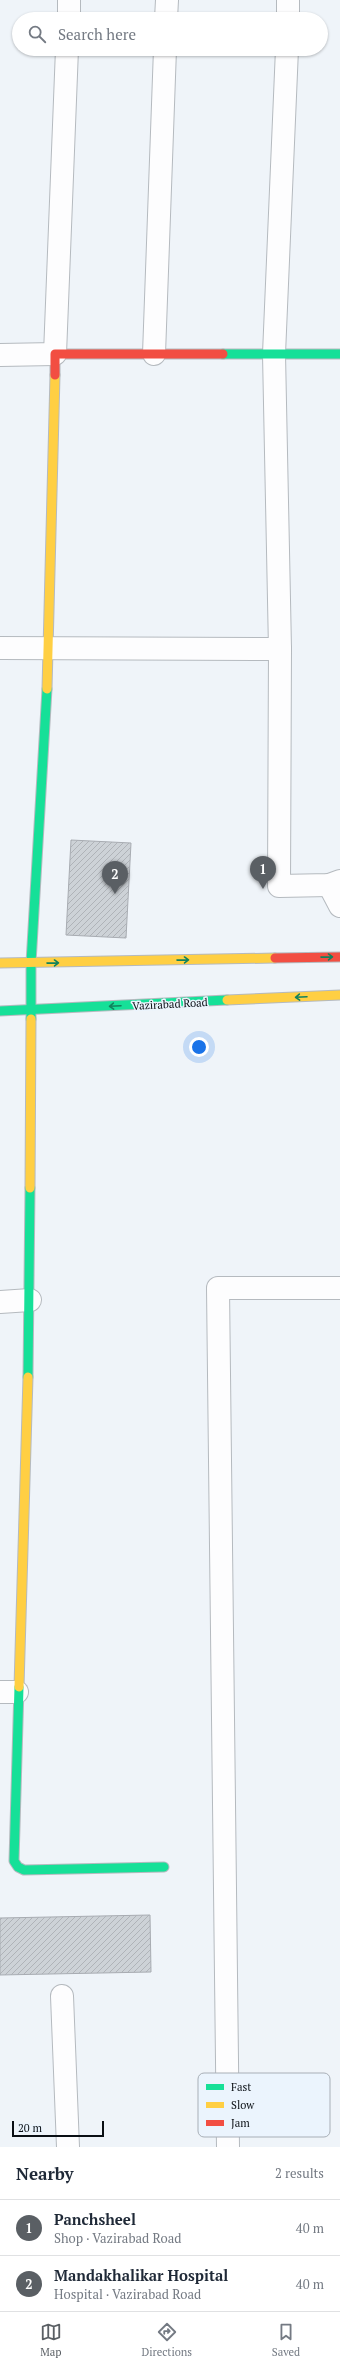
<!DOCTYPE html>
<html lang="en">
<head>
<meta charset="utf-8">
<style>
  :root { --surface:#fff; --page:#f2f2f3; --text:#1f2937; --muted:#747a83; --line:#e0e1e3; --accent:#5a5f64 }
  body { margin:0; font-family:"PT Serif",serif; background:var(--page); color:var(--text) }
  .scale { position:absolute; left:12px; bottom:10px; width:92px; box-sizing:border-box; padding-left:4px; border:2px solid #0a0f14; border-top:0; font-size:11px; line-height:14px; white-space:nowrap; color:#0a0f14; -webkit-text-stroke:3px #ebf4fd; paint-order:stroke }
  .you { position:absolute; left:199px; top:1047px; width:14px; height:14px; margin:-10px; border:3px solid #fff; border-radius:50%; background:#1a73e8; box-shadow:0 0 0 6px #1a73e833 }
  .badge { display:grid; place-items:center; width:26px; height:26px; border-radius:50%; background:var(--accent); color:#fff; font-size:13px; font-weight:700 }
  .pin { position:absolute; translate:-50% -33px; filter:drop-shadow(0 1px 2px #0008) }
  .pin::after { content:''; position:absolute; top:21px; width:14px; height:12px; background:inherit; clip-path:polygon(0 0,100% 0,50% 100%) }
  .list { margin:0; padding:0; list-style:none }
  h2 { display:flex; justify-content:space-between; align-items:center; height:52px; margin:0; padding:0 16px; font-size:17px }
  h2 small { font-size:13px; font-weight:400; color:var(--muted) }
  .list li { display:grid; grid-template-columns:26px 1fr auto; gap:12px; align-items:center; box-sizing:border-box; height:56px; padding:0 16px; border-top:1px solid var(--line) }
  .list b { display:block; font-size:15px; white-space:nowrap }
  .list p { margin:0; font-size:13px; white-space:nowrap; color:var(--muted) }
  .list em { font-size:13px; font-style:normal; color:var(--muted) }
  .icon { flex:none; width:22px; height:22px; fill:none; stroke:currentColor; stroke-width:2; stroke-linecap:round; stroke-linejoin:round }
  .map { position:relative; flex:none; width:340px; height:2147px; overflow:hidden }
  .search { position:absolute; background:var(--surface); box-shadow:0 1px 3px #0004; left:12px; right:12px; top:12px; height:44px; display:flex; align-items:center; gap:10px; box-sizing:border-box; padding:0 14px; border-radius:22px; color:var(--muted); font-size:15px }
  .sheet { height:164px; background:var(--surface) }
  nav { display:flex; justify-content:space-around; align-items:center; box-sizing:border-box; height:56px; border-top:1px solid var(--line); background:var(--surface); font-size:11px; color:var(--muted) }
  nav a { display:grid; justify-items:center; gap:2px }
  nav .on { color:var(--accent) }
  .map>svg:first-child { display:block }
  .building { fill:url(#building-hatch); stroke:#a8acb2 }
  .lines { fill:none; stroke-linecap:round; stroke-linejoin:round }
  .street-casing { stroke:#b5babf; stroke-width:24 }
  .fast-casing { stroke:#b5babf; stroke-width:11 }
  .slow-casing { stroke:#b5babf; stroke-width:11 }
  .jam-casing { stroke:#b5babf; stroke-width:11 }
  .street { stroke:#fdfdfe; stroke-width:22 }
  .fast { stroke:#16e098; stroke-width:9 }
  .slow { stroke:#ffcf43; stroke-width:9 }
  .jam { stroke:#f24e42; stroke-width:9 }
  .oneway { stroke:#11825d }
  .labels { text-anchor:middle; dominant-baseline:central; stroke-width:3; stroke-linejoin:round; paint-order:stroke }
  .street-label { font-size:11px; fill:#0a0f14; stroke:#ebf4fd }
  .key { fill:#ebf4fd; stroke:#a8afb7; stroke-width:1 }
  .key-label { font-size:11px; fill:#0a0f14 }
</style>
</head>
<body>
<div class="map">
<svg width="340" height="2147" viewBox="0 0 340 2147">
  <defs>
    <pattern id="building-hatch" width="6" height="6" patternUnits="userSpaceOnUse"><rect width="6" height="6" fill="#cdd2d7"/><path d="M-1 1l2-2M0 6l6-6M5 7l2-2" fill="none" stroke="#afb3b8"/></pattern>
  </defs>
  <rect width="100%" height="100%" fill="#eff4f9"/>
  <g class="building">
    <polygon points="71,840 131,843 126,938 66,935"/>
    <polygon points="150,1915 151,1972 0,1975 0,1918"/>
  </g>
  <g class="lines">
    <g class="street-casing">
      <g id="street">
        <polyline points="69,19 69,0"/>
        <polyline points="166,19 167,0"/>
        <polyline points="288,19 288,0"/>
        <polyline points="154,354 165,49"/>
        <polyline points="0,355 55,354 67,49"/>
        <polyline points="0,648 280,649 279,886 329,885 340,881"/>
        <polyline points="280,649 274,354 287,49"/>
        <polyline points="329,885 340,906"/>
        <polyline points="0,1302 30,1300"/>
        <polyline points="0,1692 17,1692"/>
        <polyline points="62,1996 68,2147"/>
        <polyline points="228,2147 218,1288 340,1288"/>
      </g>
    </g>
    <g class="fast-casing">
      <g id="fast">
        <polyline points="223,354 340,354"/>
        <polyline points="0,1011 227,1000"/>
        <polyline points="31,1019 31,963 47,689"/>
        <polyline points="28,1377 30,1188"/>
        <polyline points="19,1687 14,1861 18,1867 24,1870 164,1867"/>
      </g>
    </g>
    <g class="slow-casing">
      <g id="slow">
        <polyline points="47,689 55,375"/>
        <polyline points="0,963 275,958"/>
        <polyline points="227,1000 340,995"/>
        <polyline points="30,1188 31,1019"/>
        <polyline points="19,1687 28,1377"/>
      </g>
    </g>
    <g class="jam-casing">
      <g id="jam">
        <polyline points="55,375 55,354 223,354"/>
        <polyline points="275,958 340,957"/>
      </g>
    </g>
    <use href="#street" class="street"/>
    <use href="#fast" class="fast"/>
    <use href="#slow" class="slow"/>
    <use href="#jam" class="jam"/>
  </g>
  <defs><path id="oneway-shaft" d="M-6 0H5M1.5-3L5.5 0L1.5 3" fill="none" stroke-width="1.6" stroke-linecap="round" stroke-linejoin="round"/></defs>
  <g class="oneway">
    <use href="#oneway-shaft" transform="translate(327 957) rotate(-1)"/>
    <use href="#oneway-shaft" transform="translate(183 960) rotate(-1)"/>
    <use href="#oneway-shaft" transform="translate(53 963) rotate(-1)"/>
    <use href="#oneway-shaft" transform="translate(301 997) rotate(177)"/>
    <use href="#oneway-shaft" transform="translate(115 1006) rotate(177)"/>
  </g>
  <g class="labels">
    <g class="street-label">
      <text transform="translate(170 1004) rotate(-3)">Vazirabad Road</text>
    </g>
  </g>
  <rect x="198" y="2073" width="132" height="64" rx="6" class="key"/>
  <rect x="206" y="2084" width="18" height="6" fill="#16e098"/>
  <rect x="206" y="2102" width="18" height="6" fill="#ffcf43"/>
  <rect x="206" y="2120" width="18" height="6" fill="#f24e42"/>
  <g class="key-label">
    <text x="231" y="2091">Fast</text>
    <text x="231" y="2109">Slow</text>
    <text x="231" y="2127">Jam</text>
  </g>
</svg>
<div class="scale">20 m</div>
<div class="you"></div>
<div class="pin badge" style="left:263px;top:889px">1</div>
<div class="pin badge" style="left:115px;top:894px">2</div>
<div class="search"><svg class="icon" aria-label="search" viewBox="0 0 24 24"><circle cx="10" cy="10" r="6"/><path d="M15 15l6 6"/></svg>Search here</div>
</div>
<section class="sheet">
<h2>Nearby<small>2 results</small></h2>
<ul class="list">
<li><span class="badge">1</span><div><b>Panchsheel</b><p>Shop · Vazirabad Road</p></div><em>40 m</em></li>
<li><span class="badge">2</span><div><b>Mandakhalikar Hospital</b><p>Hospital · Vazirabad Road</p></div><em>40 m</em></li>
</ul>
</section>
<nav>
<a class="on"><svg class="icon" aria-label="map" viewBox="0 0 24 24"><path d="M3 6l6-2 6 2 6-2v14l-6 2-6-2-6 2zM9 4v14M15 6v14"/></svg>Map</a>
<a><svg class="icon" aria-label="directions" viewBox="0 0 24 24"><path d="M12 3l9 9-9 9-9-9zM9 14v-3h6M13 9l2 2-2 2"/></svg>Directions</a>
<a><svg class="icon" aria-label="saved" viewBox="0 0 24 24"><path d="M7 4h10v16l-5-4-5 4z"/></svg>Saved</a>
</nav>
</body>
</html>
